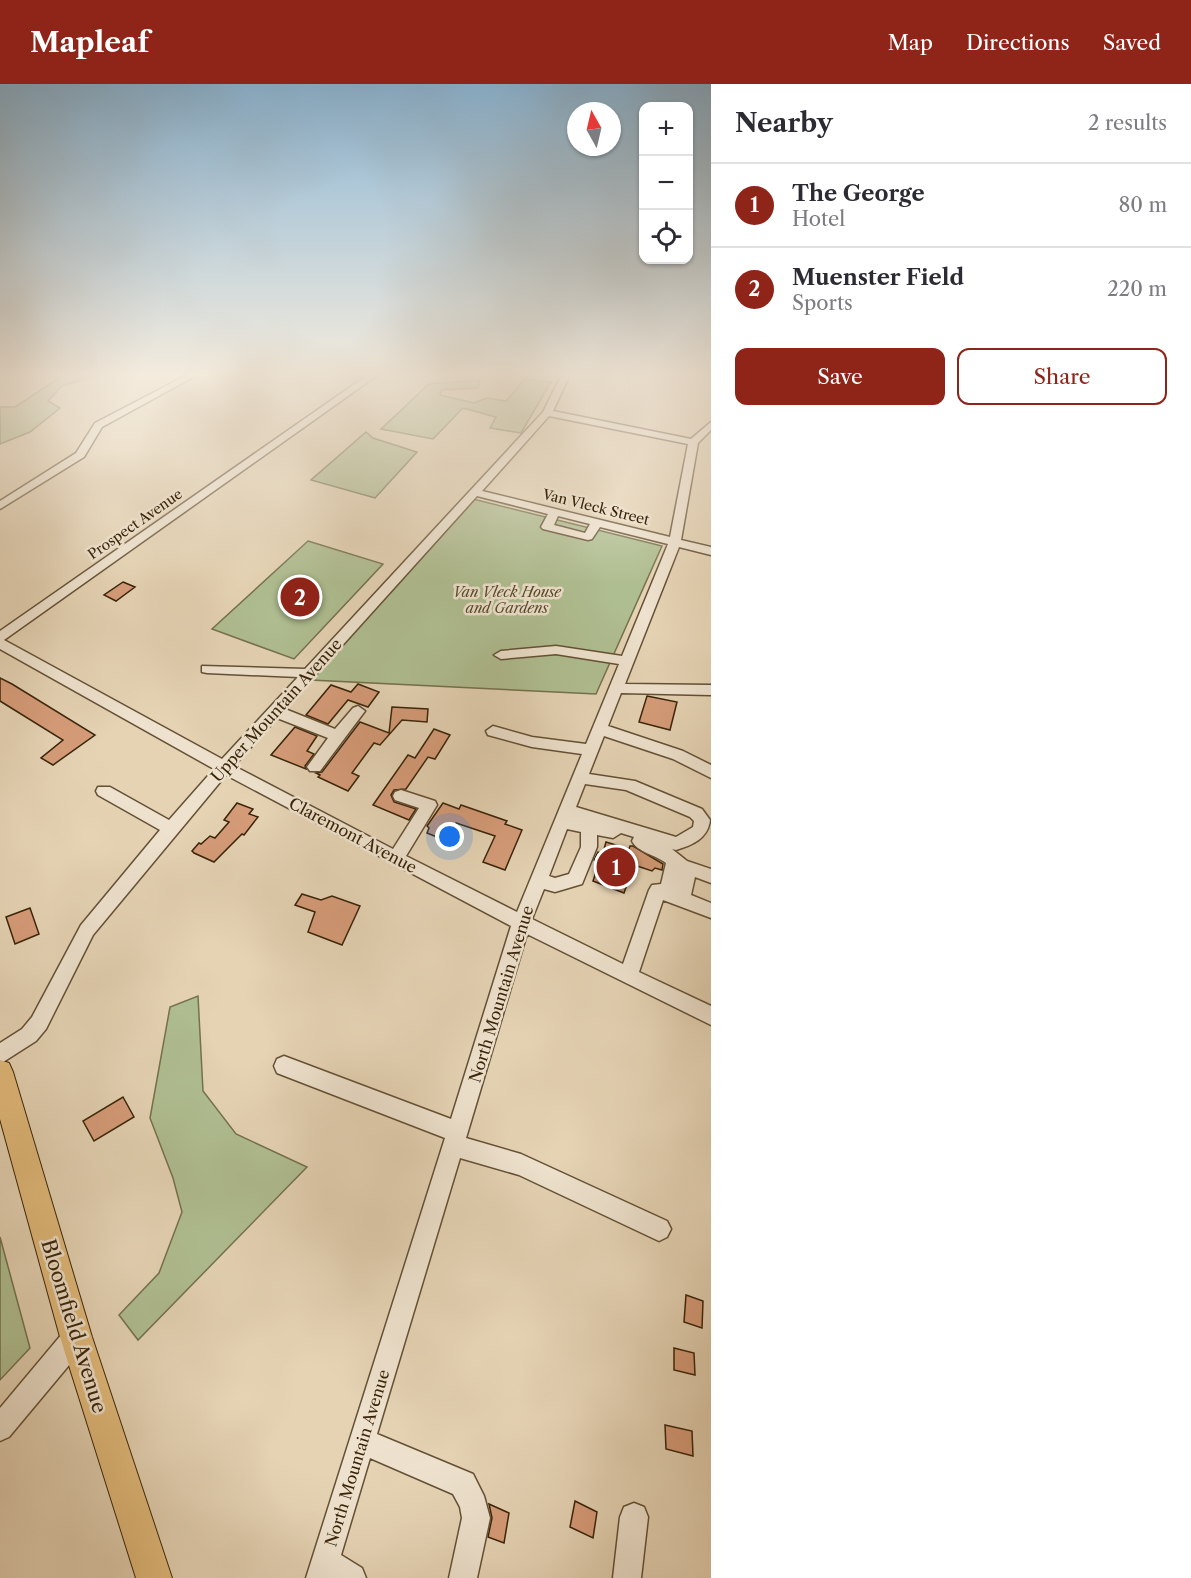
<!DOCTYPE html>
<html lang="en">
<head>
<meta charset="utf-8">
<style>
  :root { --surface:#fff; --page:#f7f7f7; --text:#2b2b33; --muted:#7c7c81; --line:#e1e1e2; --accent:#8f2418 }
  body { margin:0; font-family:"Libre Caslon Text",serif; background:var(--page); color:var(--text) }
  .controls { position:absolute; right:18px; top:18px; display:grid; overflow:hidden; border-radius:12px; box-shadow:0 2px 4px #0004 }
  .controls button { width:54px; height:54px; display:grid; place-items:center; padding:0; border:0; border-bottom:2px solid var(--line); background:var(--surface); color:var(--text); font:30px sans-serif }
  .compass { position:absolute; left:567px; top:18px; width:54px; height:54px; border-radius:50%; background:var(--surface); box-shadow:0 2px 4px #0004; rotate:352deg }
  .you { position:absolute; left:450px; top:753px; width:21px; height:21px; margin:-15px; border:4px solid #fff; border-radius:50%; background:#1a73e8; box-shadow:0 0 0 9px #1a73e833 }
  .badge { display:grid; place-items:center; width:39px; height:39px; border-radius:50%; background:var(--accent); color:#fff; font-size:20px; font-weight:700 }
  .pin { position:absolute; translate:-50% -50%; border:3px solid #fff; box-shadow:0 2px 6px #0006 }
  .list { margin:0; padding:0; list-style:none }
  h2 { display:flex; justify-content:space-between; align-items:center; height:78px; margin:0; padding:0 24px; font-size:26px }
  h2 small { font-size:20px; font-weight:400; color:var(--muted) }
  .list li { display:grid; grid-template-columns:39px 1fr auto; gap:18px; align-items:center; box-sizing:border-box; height:84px; padding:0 24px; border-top:2px solid var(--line) }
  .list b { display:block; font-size:22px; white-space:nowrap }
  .list p { margin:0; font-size:20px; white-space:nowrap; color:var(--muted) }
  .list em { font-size:20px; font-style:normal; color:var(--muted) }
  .actions { display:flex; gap:12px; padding:18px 24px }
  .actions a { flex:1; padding:14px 0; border:2px solid var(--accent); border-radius:12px; text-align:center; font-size:21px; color:var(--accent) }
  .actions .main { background:var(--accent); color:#fff }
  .icon { flex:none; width:33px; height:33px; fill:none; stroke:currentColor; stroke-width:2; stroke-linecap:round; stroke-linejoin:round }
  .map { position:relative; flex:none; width:711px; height:1494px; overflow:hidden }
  header { display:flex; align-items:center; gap:36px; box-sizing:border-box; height:84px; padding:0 30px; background:var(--accent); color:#fff }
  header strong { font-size:28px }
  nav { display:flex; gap:33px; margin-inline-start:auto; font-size:21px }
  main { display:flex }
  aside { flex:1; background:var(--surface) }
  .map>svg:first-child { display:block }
  .green { fill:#afbe91; stroke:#74714d; stroke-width:1.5 }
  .building { fill:#d69c79; stroke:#392409; stroke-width:1.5 }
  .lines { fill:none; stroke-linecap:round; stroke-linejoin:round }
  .minor-casing { stroke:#645034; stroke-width:3 }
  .major-casing { stroke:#392409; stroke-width:2 }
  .minor { fill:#eee2ce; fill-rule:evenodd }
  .major { fill:#e2ba7a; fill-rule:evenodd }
  .labels { text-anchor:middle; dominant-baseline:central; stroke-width:5; stroke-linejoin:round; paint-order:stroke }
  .far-street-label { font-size:14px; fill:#392409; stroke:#eee2ce }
  .far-park-label { font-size:14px; font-style:italic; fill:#564a2b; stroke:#eee2ce }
  .street-label { font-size:16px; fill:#392409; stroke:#eee2ce }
  .near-street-label { font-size:20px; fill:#392409; stroke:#eee2ce }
</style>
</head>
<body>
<header>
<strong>Mapleaf</strong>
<nav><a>Map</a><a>Directions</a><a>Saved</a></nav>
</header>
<main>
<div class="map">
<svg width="711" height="1494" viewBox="0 0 711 1494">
  <rect width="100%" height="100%" fill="#e5d3b4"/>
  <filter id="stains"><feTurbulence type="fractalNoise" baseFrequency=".00333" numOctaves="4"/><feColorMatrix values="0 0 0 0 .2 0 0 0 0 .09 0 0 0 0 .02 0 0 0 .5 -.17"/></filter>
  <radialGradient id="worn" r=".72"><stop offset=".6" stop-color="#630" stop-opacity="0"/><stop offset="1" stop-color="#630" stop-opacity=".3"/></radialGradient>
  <g class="green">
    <polygon points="65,290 102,290 62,302 48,317 60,324 30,348 0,360 0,323 15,323"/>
    <polygon points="525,295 551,298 521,349 490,344 496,333 463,324 433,355 381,345 429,300 480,296 478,304 442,306 440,311 474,319 487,314 506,317"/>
    <polygon points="366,348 373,354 417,368 375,414 311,396"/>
    <polygon points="473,415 662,462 596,610 311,596"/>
    <polygon points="308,457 383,480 294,575 212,545"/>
    <polygon points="198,912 203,1007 236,1050 307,1083 138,1256 119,1231 159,1189 182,1128 173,1094 150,1034 170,923"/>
    <polygon points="0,1153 30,1264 0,1296"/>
  </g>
  <g class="building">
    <polygon points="123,498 135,503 116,517 104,511"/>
    <polygon points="0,594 12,600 95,651 53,681 41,674 63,656 0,617"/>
    <polygon points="358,600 379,608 368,623 348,616 328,640 306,631 331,601 351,608"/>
    <polygon points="647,612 677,618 670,646 639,638"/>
    <polygon points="392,623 428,625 427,638 402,636 380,661 374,659 352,689 359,692 348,707 318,693 320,691 316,689 322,688 360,638 389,649"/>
    <polygon points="295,643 317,652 307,667 314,670 305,682 306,685 271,671"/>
    <polygon points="434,645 450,651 435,675 428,673 406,705 394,706 391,711 394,718 416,725 409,736 373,721 408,671 415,674"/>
    <polygon points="237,719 253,725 249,730 258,733 244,751 242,750 214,778 194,769 192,767 199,759 201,760 210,752 215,754 229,738 224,736"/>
    <polygon points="443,719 459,725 461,721 507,737 505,740 522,746 505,786 483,778 495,752 456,739 447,757 427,749 429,744 427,742"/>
    <polygon points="606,758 629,765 630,762 633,762 663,780 662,786 655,784 652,787 634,781 624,809 593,797 599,779 594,776 598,768 603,769"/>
    <polygon points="302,810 321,816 332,812 360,822 342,861 308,848 315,828 295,821"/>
    <polygon points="30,824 39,850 15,860 6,833"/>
    <polygon points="123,1013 134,1033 94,1057 83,1037"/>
    <polygon points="686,1211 703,1217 702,1244 684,1238"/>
    <polygon points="674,1264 694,1269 695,1291 674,1286"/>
    <polygon points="665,1341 692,1347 693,1372 666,1365"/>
    <polygon points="575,1417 597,1428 593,1454 570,1443"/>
    <polygon points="489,1420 509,1429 504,1459 488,1453 492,1434"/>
  </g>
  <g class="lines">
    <g class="minor-casing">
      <g id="minor">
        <polygon points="189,290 199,290 102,343 84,373 0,425 0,417 76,369 95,339"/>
        <path d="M369 290H379L4 556 222 675 298 593 207 589 202 588V582L305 585 543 328 562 290H570L553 327 691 355 711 338V346L698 359 681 456 711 463V471L679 463 625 600 711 601V611L621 609 608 642 683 667 711 681V694L673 675 604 652 589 690 635 697 702 725 710 736C708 755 692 761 676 766L672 765 687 777 711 785V799L695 793 691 811 711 819V834L663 816 639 888 711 922V941L527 850 466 1054 521 1070 667 1137 671 1145 667 1153 659 1157 519 1091 460 1074 377 1350 473 1390 484 1412 490 1434 477 1494H449L462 1434 460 1423 453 1410 370 1374 341 1471 362 1484 366 1494H306L445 1054 277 989 274 982 277 975 284 972 451 1035 511 842 226 691 93 851 46 945 36 957 0 980V959L22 945 32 933 81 841 160 746 98 711 96 707 98 703H110L169 736 214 685 0 565V547ZM549 332 688 360 670 453 482 407ZM477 412 548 430 541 443 543 445 588 456 592 455 600 443 668 460 622 572 556 562 501 567 494 571 501 575 556 570 619 580 586 660 532 653 493 642 486 647 488 651 532 663 582 670 517 828 406 772 437 721 435 717 401 706 395 708 393 712 395 716 419 724 393 765 234 682 277 634 328 654 307 683 310 687H320L365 627 358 622 353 624 335 645 285 625ZM558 432 590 440 585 449 554 441ZM585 700 626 706 690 733 694 737 693 743 676 753 576 723ZM567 745 581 748V763L569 790 555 794 549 792ZM621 749 634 753 632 757C637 768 656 771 666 779L661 800 652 801 649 806 623 880 532 835 544 805 555 808 582 800 597 763V751L613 754Z"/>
        <polygon points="76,1241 85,1244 88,1253 85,1262 9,1353 0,1357 0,1324 67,1244"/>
        <polygon points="634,1419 644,1423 648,1433 641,1494 613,1494 620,1433 624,1423"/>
      </g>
    </g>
    <g class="major-casing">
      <polygon id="major" points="0,976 9,979 13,988 92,1253 172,1494 136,1494 60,1253 0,1035"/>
    </g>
    <use href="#minor" class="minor"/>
    <use href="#major" class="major"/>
  </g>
  <linearGradient id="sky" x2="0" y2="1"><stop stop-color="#89b5d5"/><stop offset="0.58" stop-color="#f3ebdd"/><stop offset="1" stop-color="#f3ebdd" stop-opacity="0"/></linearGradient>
  <rect width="711" height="499" fill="url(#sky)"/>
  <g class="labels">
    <g class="far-street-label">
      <text transform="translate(596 423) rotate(14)">Van Vleck Street</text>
      <text transform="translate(135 440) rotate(-35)">Prospect Avenue</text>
    </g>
    <g class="far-park-label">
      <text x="507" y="508">Van Vleck House<tspan x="507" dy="16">and Gardens</tspan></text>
    </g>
    <g class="street-label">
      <text transform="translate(276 626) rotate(-48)">Upper Mountain Avenue</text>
      <text transform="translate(353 751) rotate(28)">Claremont Avenue</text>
      <text transform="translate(501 910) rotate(-73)">North Mountain Avenue</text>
      <text transform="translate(357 1374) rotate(-73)">North Mountain Avenue</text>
    </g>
    <g class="near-street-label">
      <text transform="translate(74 1242) rotate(73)">Bloomfield Avenue</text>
    </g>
  </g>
  <rect width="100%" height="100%" filter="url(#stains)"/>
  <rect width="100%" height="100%" fill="url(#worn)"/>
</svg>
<div class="controls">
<button>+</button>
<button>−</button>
<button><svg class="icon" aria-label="locate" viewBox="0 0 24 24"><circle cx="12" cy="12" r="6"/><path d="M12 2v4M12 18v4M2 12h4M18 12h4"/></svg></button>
</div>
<svg class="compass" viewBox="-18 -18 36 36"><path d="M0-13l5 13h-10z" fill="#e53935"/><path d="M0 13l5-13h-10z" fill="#7c7c81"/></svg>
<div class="you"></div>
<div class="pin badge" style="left:616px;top:783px">1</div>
<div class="pin badge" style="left:300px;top:513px">2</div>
</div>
<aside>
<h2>Nearby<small>2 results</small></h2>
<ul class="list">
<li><span class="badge">1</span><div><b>The George</b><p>Hotel</p></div><em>80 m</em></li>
<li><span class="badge">2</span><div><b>Muenster Field</b><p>Sports</p></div><em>220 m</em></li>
</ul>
<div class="actions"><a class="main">Save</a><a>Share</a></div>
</aside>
</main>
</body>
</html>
